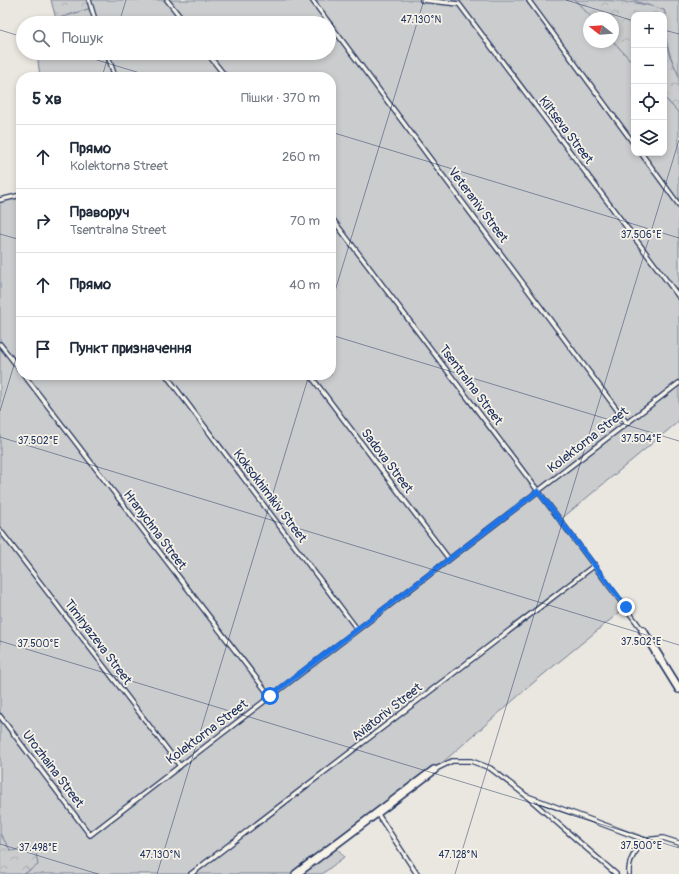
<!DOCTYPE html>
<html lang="uk">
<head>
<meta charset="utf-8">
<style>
  :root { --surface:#fff; --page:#f2f2f3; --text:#1f2937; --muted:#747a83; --line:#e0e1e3 }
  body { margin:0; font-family:Pangolin,sans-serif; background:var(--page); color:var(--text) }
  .controls { position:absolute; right:12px; top:12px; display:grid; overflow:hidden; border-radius:8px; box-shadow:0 2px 6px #0003 }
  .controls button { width:36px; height:36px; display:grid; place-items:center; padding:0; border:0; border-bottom:1px solid var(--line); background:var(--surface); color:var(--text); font:20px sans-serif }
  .compass { position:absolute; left:583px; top:12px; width:36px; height:36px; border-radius:50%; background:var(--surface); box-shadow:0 2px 6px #0003; rotate:287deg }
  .stop { position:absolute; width:12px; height:12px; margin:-9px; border:3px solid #1a73e8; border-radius:50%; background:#fff }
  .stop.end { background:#1a73e8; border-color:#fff; box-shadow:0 1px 4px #0008 }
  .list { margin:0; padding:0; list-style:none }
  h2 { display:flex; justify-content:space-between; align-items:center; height:52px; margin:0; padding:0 16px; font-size:17px }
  h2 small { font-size:13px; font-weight:400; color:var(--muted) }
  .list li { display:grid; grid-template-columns:26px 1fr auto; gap:12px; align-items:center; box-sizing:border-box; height:64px; padding:0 16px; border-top:1px solid var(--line) }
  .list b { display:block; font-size:15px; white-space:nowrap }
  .list p { margin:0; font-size:13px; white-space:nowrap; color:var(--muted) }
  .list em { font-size:13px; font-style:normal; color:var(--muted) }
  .icon { flex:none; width:22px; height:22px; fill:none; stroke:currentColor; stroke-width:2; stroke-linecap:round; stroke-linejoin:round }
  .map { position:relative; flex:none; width:679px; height:874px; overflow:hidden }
  .search { position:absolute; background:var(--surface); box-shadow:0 2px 6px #0003; left:16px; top:16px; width:320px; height:44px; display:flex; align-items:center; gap:10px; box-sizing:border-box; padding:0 14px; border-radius:22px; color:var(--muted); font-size:15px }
  .panel { position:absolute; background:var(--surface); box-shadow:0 2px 6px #0003; left:16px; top:72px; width:320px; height:308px; border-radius:16px }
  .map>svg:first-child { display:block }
  .green { fill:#cbcccd; stroke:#737e96 }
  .forest { fill:url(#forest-crowns); stroke:#737e96 }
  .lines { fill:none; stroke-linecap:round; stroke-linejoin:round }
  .lane-casing { stroke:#1b2f5e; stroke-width:6 }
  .street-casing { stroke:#1b2f5e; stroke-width:10 }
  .lane { stroke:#f7f3e8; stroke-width:3.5 }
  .street { stroke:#f7f3e8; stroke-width:7 }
  .route { stroke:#1a73e8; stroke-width:5 }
  .ticks { fill:none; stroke:#1b2f5e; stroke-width:1; stroke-opacity:0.45 }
  .labels { text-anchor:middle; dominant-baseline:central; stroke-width:3.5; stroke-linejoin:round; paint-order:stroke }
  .street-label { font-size:13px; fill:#1b2f5e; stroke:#f7f3e8 }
  .ticks-label { font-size:10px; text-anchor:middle; fill:#1b2f5e; stroke:#f7f3e8; stroke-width:3.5; stroke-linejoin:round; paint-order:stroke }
</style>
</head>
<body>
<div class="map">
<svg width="679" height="874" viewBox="0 0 679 874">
  <defs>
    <pattern id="forest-crowns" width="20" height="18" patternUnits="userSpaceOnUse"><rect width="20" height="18" fill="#cbcccd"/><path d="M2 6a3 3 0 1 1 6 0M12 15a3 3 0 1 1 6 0" fill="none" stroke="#aeb0b2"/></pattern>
  </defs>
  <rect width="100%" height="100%" fill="#eae7e0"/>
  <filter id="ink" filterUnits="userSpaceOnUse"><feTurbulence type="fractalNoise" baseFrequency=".025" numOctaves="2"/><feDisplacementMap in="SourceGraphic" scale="8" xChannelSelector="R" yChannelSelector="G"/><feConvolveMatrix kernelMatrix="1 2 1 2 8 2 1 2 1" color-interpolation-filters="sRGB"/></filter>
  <g filter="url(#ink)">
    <g class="green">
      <polygon points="89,0 575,0 592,18 589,18 589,42 613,41 634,64 634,153 664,153 664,97 679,113 679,421 560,520 626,607 533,683 434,770 335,845 344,857 322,874 24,874 38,864 11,851 0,834 0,200 21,195 21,375 331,375 331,77 40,77 37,53 329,53 329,23 44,23 91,8"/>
      <path d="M631 0H679V76C673 63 668 52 666 38 664 26 668 24 664 10Z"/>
    </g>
    <g class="forest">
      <polygon points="51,0 89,0 91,8 56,19"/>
      <path d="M575 0C604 0 638 0 664 10L667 20 665 36 669 54 679 76V113L664 97V15H634V64L613 41V18H592Z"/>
      <polygon points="0,834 11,851 35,847 38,865 24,874 0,874"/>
    </g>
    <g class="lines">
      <g class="lane-casing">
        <g id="lane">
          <polyline points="89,0 96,23"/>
          <polyline points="167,0 185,23"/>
          <polyline points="312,0 627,423"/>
          <polyline points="422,0 459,4 679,297"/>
          <polyline points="529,1 634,144"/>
          <polyline points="107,53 115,77"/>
          <polyline points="207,53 226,77"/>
          <polyline points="641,153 679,205"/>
          <polyline points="0,200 21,195"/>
          <polyline points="331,217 560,520 643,631"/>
          <polyline points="0,344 21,371"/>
          <polyline points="24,375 270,696"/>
          <polyline points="166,375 357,629"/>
          <polyline points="310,375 449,559"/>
          <polyline points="0,530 180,766"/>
          <polyline points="0,716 90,835 679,383"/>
          <polyline points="434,770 452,761 471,761 490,768 524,794 616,874"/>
          <polyline points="527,796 645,840 663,838 679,843"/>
          <polyline points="377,813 417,874"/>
          <polyline points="191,874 595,565"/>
          <path d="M629 874C628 860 636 850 645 840"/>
        </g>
      </g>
      <g class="street-casing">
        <g id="street">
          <polyline points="643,631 679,689"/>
          <polyline points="296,874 434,770"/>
        </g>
      </g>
      <use href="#lane" class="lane"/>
      <use href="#street" class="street"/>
    </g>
  </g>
  <g class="lines" filter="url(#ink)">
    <polyline class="route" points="270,696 538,491 626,607"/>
  </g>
  <path class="ticks" d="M566 0 634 21M119 23 126 0M0 30 23 37M664 30 679 34M74 53 153 77M102 77 109 53M331 132 679 238M0 234 21 240M331 304 424 0M331 335 679 441M0 411 21 342M0 437 679 645M0 641 679 848M0 844 98 874M157 874 309 375M455 874 679 140"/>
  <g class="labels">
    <g class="street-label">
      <text transform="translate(566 130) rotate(53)">Kiltseva Street</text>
      <text transform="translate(478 205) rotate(53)">Veteraniv Street</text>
      <text transform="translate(471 385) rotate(53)">Tsentralna Street</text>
      <text transform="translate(588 440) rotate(-38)">Kolektorna Street</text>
      <text transform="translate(387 461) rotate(53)">Sadova Street</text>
      <text transform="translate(270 496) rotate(53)">Koksokhimikiv Street</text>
      <text transform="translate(155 530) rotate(53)">Hranychna Street</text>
      <text transform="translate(98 642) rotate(53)">Timiryazeva Street</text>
      <text transform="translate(387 712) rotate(-38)">Aviatoriv Street</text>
      <text transform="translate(207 732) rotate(-37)">Kolektorna Street</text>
      <text transform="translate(53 769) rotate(53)">Urozhaina Street</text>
    </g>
  </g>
  <g class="ticks-label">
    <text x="421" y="23">47.130°N</text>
    <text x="641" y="238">37.506°E</text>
    <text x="641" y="442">37.504°E</text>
    <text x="38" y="444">37.502°E</text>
    <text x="641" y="645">37.502°E</text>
    <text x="38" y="647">37.500°E</text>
    <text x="641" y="849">37.500°E</text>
    <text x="38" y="851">37.498°E</text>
    <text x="160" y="858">47.130°N</text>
    <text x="458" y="858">47.128°N</text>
  </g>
</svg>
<div class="controls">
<button>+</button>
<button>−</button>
<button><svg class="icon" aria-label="locate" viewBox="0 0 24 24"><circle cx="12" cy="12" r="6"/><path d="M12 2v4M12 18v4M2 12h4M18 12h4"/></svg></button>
<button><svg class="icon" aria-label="layers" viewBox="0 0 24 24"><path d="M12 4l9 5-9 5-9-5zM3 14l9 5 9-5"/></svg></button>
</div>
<svg class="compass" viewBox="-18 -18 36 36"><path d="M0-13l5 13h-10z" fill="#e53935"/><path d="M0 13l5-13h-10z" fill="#747a83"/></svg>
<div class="stop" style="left:270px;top:696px"></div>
<div class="stop end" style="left:626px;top:607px"></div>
<div class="search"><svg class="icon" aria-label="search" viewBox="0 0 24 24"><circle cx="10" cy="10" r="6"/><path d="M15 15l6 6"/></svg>Пошук</div>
<section class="panel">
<h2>5 хв<small>Пішки · 370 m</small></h2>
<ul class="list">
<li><svg class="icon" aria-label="ahead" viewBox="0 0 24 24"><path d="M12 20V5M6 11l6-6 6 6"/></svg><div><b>Прямо</b><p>Kolektorna Street</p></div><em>260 m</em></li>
<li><svg class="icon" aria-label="right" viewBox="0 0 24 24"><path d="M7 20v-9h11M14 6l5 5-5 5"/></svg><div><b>Праворуч</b><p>Tsentralna Street</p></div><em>70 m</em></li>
<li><svg class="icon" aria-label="ahead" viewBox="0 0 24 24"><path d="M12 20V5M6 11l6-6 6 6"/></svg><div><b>Прямо</b></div><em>40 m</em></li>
<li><svg class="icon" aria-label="arrive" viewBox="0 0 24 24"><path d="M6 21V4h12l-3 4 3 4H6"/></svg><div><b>Пункт призначення</b></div></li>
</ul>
</section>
</div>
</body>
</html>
